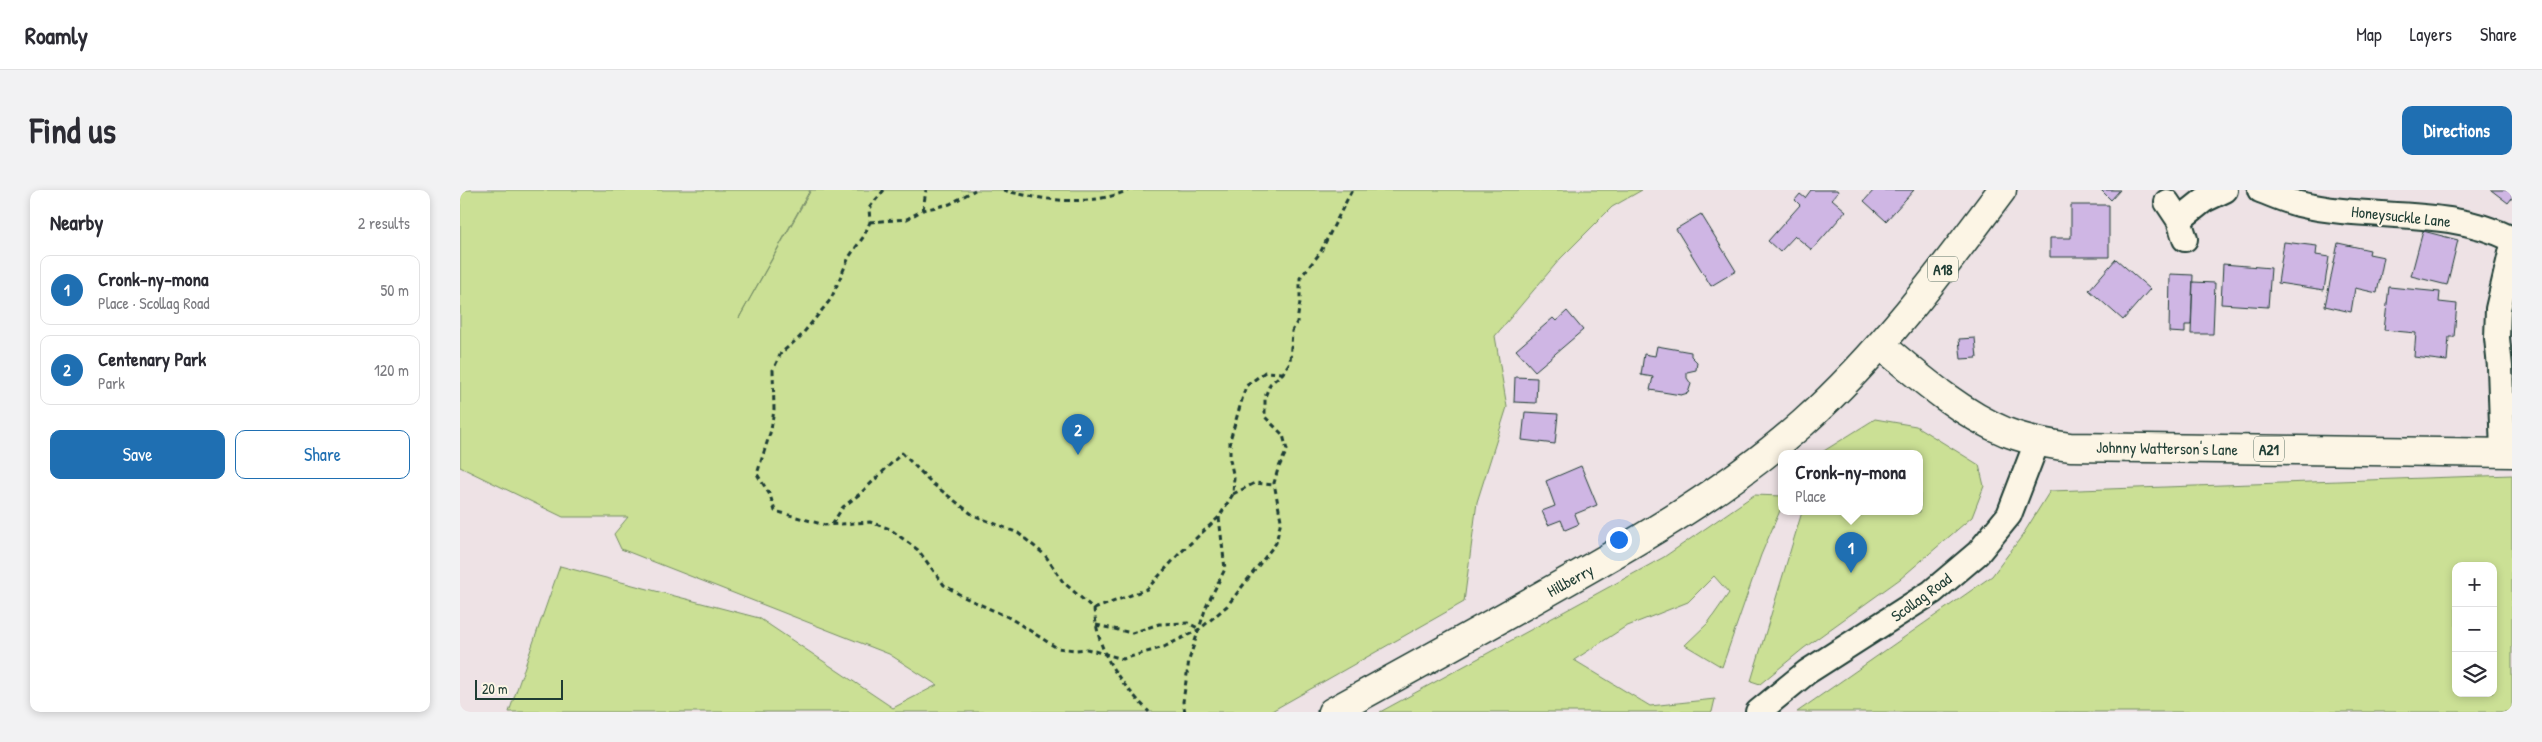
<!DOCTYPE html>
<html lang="en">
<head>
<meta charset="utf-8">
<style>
  :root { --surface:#fff; --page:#f2f2f3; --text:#2b2b33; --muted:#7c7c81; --line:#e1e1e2; --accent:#1f6fb2 }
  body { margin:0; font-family:"Patrick Hand",sans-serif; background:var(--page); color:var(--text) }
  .controls { position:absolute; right:15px; bottom:15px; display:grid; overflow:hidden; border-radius:10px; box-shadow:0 2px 8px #0003 }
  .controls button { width:45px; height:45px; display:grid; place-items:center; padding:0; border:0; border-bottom:1px solid var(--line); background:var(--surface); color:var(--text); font:25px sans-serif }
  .scale { position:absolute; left:15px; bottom:12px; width:88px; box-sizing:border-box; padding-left:5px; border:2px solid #1f3d34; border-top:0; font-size:14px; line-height:18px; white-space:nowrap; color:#1f3d34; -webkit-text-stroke:4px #fcf5e5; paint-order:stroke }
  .you { position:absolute; left:1158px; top:349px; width:18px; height:18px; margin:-12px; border:4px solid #fff; border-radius:50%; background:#1a73e8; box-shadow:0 0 0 8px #1a73e833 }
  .badge { display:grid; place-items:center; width:32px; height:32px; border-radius:50%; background:var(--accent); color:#fff; font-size:16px; font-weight:700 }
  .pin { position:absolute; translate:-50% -41px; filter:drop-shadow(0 1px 2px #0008) }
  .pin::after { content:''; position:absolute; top:26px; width:18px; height:15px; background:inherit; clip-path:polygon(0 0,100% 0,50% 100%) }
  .popup { position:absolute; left:1318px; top:260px; width:145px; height:65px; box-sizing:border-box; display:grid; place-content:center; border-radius:10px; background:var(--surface); filter:drop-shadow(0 1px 4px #0005); font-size:16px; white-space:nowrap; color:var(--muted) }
  .popup b { font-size:19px; color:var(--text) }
  .popup::after { content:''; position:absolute; left:50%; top:100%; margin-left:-10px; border:10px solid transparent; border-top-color:var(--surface) }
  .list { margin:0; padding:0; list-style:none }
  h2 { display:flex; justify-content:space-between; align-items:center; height:65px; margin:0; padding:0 20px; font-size:21px }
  h2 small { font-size:16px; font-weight:400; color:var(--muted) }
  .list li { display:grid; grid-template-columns:32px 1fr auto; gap:15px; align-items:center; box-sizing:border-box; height:70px; margin:0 10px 10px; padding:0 10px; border:1px solid var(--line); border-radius:10px }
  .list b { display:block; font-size:19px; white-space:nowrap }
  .list p { margin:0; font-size:16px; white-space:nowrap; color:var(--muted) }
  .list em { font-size:16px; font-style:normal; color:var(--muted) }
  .actions { display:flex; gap:10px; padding:15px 20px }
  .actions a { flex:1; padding:11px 0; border:1px solid var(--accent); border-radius:10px; text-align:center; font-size:18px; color:var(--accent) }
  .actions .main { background:var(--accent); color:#fff }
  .icon { flex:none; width:28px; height:28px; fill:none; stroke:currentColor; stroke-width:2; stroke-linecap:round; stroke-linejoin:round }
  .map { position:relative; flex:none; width:2052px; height:522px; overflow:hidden; border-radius:10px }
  header { display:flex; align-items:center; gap:30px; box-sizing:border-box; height:70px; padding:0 25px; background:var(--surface); border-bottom:1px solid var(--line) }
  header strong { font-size:24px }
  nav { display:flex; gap:28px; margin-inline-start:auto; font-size:18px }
  .intro { display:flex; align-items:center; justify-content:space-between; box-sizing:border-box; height:120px; padding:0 30px }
  h1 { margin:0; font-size:35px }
  .button { padding:12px 22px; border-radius:10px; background:var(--accent); color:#fff; font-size:18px; font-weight:700 }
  main { display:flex; gap:30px; padding:0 30px }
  aside { flex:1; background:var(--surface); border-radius:10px; box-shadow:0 2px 8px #0003 }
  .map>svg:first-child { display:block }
  .green { fill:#cbe095; stroke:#758e64; fill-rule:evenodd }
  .building { fill:#cfb6e4; stroke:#1f3d34 }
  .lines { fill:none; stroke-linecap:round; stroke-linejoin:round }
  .street-casing { stroke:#1f3d34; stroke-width:28 }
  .highway-casing { stroke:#1f3d34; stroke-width:31 }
  .path { stroke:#1f3d34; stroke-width:3; stroke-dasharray:5 4; stroke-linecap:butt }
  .street { stroke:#fcf5e5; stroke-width:24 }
  .highway { stroke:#fcf5e5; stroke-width:28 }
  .labels { text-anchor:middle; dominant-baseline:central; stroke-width:4; stroke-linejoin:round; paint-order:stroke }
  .shield { fill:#fcf5e5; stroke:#617469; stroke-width:1 }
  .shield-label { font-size:15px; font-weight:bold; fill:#1f3d34 }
  .street-label { font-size:16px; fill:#1f3d34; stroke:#fcf5e5 }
</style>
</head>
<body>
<header>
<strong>Roamly</strong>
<nav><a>Map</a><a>Layers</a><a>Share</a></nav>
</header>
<div class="intro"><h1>Find us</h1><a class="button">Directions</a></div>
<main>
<aside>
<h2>Nearby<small>2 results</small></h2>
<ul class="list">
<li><span class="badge">1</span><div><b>Cronk-ny-mona</b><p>Place · Scollag Road</p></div><em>50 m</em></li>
<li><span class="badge">2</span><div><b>Centenary Park</b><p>Park</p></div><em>120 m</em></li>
</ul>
<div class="actions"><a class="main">Save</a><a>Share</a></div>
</aside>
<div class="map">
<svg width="2052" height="522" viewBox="0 0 2052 522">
  <rect width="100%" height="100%" fill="#eee2e5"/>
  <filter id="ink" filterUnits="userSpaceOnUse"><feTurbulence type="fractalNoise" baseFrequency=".02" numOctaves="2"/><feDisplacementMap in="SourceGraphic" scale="10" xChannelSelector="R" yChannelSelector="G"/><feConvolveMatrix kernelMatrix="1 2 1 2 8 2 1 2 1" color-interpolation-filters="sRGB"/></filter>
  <g filter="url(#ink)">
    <g class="green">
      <polygon points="0,0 350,0 279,128 351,0 1182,0 1152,17 1100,69 1035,146 1047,217 1017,312 1004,412 810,522 49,522 100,376 299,428 433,518 477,495 429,464 161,359 154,344 168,327 103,327 0,277"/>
      <polygon points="1415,229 1456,236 1519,275 1524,296 1512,327 1440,389 1344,458 1300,494 1291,491 1342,322 1460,322 1460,264 1359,264"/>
      <path d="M2052 285V522H1337L1532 386 1562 346 1590 301ZM1996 376H2033V503H1996Z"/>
      <polygon points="1294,305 1322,306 1322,316 1301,365 1262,477 1225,455 1248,433 1269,403 1254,386 1228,412 1165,437 1114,470 1190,516 1255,509 1252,522 920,522 1204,367"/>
    </g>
    <g class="building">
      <polygon points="1351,0 1377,0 1378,2 1372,9 1386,21 1352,60 1335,46 1320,62 1308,51 1340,15 1335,10 1340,4 1345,8"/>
      <polygon points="1414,0 1454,0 1426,31 1404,11"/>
      <polygon points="1641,0 1660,0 1651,10"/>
      <polygon points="2031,0 2052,0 2052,8 2048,13"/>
      <polygon points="1611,15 1649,15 1649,67 1590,67 1590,48 1611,48"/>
      <polygon points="1241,24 1276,81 1251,96 1216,39"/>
      <polygon points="1963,41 1998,50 1987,95 1951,86"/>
      <polygon points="1824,52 1857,56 1856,65 1869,67 1864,100 1818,93"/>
      <polygon points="1878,53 1910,60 1909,64 1924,67 1917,103 1895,98 1891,122 1865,116"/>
      <polygon points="1656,69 1690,99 1663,130 1629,100"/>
      <polygon points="1763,74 1811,78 1808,117 1761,114"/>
      <polygon points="1710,84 1733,85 1731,135 1725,135 1725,143 1709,142"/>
      <polygon points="1733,92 1755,93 1753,144 1731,144"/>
      <polygon points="1929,97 1980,102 1979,112 1997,114 1994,147 1989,147 1987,171 1954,167 1956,143 1924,140"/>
      <polygon points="1107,121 1123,140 1075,181 1056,160 1093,128 1096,131"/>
      <polygon points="1515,148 1517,168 1501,169 1499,149"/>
      <polygon points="1197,156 1231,162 1231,166 1237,172 1236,180 1227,182 1227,188 1231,194 1228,203 1221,205 1190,200 1193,187 1181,185 1184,164 1195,166"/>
      <polygon points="1055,187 1077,188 1076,213 1054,212"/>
      <polygon points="1065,222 1098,224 1095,254 1062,250"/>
      <polygon points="1121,276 1137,315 1115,324 1119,334 1105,340 1101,330 1088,335 1082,321 1095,316 1086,291"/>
    </g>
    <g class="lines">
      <g class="street-casing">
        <g id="street">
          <path d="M1800 0C1813 5 1826 11 1839 14 1909 31 1986 16 2052 49"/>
          <polyline points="1707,12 1719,30"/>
          <polyline points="1725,49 1719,30 1744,10 1765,0"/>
          <polyline points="2043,263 2040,177 2037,148 2038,119 2052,59"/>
          <polyline points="1298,522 1347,482 1472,402 1518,363 1549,325 1577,252"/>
        </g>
      </g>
      <g class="highway-casing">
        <g id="highway">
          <path d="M1421 155C1459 187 1500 223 1546 242 1567 250 1588 254 1610 257L2052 263"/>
          <path d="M872 522C947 481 1021 440 1095 398 1182 349 1268 300 1343 233 1420 164 1481 82 1542 0"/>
        </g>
      </g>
      <g class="path">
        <polyline points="424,0 409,18 410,32 404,46 389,67 371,109 340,147 321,163 313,180 314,220 311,240 297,284 310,305 315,321 365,335 410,332 430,339 458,360 484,395 504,407 550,428 597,458 616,460 627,459 663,469 704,457 740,439 767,416 816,353 821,330 814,293 818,279 827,260 823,245 805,227 805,207 810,194 823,183 830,172 832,141 837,132 840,112 840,88 860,63 892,0"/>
        <path d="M543 0C585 11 629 17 669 0"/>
        <polyline points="463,20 466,0"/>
        <polyline points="410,32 447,29 463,20 490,14 515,0"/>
        <polyline points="773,304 795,293 814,295"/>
        <path d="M372 334 383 317 401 303 442 263 473 294 513 325 558 343 585 365 603 392 634 419C639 467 657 488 689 522"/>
        <polyline points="634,419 687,399 720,363 759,327 773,304 774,288 770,270 770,250 786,196 805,182 822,183"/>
        <polyline points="636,435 672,443 699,434 728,433 740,439"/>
        <polyline points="725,522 723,512 729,470 746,417 765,379 759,327"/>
      </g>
      <use href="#street" class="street"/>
      <use href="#highway" class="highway"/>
    </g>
  </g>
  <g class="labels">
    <g class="shield">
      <rect x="1468" y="66.5" width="30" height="25" rx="4"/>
      <rect x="1794" y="246.5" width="30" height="25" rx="4"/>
    </g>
    <g class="shield-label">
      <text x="1483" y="79">A18</text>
      <text x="1809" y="259">A21</text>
    </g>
    <g class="street-label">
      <text transform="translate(1941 26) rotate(6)">Honeysuckle Lane</text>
      <text transform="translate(1707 258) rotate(1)">Johnny Watterson's Lane</text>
      <text transform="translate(1110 390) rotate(-29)">Hillberry</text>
      <text transform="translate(1461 407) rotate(-36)">Scollag Road</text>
    </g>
  </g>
</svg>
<div class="controls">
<button>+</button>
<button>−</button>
<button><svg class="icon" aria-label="layers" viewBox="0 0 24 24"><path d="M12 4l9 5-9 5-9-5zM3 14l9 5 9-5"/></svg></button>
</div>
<div class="scale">20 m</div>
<div class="you"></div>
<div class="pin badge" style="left:1391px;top:383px">1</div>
<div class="popup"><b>Cronk-ny-mona</b>Place</div>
<div class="pin badge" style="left:618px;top:265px">2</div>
</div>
</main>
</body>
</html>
